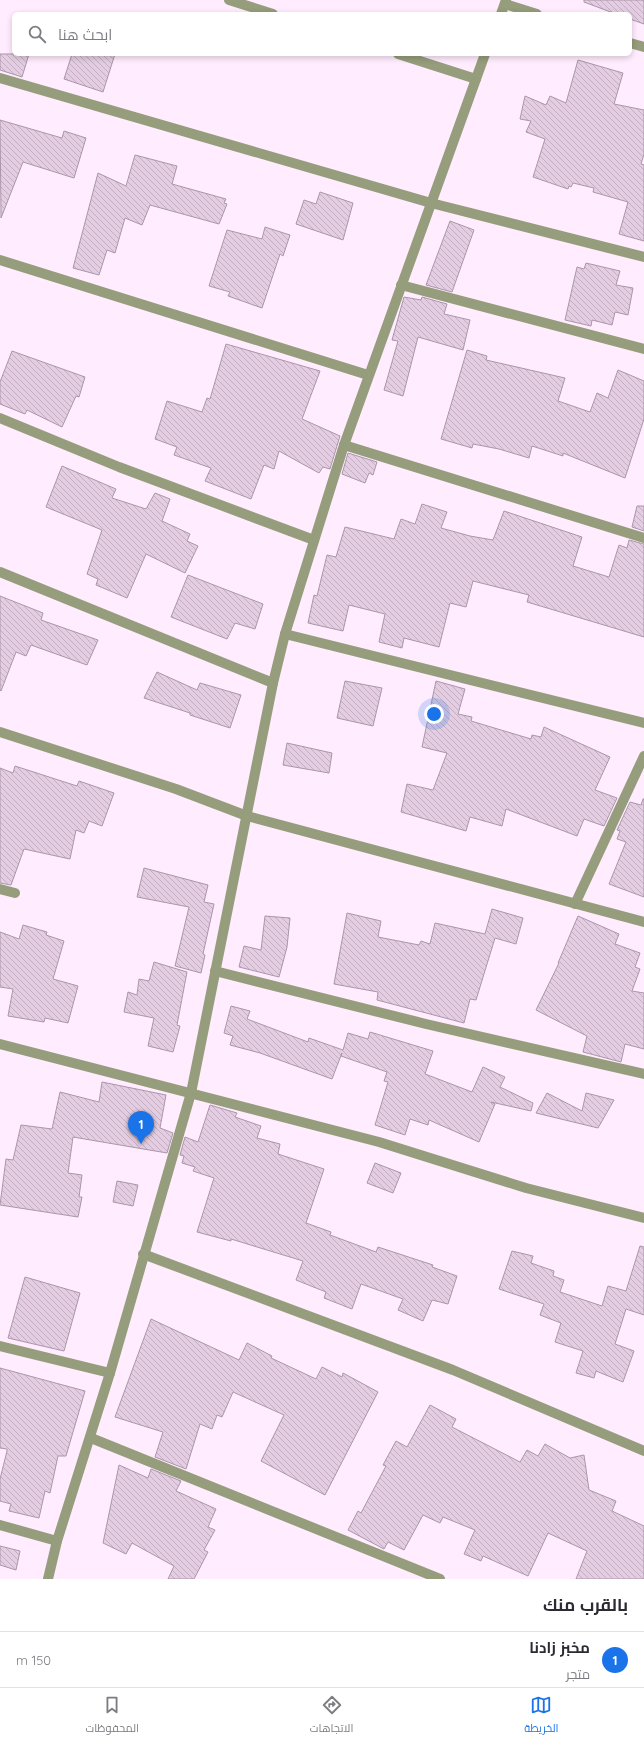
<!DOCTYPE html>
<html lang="ar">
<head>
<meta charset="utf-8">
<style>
  :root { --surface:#fff; --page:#f7f7f7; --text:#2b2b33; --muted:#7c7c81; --line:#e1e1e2; --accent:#1a73e8 }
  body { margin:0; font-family:Quicksand,Cairo,sans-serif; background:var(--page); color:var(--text); direction:rtl }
  .you { position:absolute; left:434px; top:714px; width:14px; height:14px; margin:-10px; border:3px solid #fff; border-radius:50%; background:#1a73e8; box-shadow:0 0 0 6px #1a73e833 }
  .badge { display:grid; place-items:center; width:26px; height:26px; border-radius:50%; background:var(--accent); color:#fff; font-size:13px; font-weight:700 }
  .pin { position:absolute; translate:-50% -33px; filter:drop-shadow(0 1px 2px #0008) }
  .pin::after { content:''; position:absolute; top:21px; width:14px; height:12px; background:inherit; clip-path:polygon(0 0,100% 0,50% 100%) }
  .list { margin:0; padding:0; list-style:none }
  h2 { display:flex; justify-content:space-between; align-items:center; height:52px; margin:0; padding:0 16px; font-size:17px }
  h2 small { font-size:13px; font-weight:400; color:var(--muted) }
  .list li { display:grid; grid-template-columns:26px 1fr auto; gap:12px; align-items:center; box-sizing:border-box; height:56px; padding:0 16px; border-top:1px solid var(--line) }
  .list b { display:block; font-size:15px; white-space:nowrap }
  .list p { margin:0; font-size:13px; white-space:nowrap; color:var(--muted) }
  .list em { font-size:13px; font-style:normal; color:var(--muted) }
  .icon { flex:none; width:22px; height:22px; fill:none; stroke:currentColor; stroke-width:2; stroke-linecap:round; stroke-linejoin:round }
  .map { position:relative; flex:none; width:644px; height:1579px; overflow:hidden; direction:ltr }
  .search { position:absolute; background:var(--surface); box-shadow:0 2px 6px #0003; left:12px; right:12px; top:12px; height:44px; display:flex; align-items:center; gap:10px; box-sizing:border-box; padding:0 14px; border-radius:6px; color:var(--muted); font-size:15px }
  .sheet { height:108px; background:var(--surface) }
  nav { display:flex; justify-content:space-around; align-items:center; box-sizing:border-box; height:56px; border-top:1px solid var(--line); background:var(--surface); font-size:11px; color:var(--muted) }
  nav a { display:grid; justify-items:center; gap:2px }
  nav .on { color:var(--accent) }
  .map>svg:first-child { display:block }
  .building { fill:url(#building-back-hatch); stroke:#ab95aa }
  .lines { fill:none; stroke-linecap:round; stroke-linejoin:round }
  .minor { stroke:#959d7c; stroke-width:10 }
</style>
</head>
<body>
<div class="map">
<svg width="644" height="1579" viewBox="0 0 644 1579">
  <defs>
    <pattern id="building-back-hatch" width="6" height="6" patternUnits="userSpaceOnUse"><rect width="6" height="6" fill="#e4cde2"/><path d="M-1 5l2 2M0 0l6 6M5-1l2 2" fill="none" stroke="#c3afc1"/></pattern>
  </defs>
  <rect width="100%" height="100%" fill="#ffecfe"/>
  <g class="building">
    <polygon points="584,0 644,0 644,24 630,19 630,14 616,14 584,2"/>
    <polygon points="0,54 29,54 22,77 0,70"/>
    <polygon points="72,54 115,54 103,92 64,79"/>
    <polygon points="578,60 623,73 614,104 644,110 644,154 641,164 644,165 644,241 619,234 628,202 593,192 594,188 573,183 571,187 569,186 568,189 533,177 545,139 526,132 531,121 520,119 525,96 546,105 550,96 566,103"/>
    <polygon points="0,120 62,138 64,131 86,138 74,178 23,162 1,218"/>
    <polygon points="135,155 177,166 172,184 226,199 224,203 227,204 219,224 150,205 142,225 125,218 115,253 107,250 99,275 73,268 98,173 126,186"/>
    <polygon points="320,192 353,203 343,240 296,224 304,200 316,204"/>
    <polygon points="450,221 474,230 452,292 426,285"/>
    <polygon points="265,227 290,235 283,256 280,254 262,308 228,296 230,292 209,286 227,230 262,239"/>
    <polygon points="586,263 620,271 616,285 633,288 628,315 615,312 612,325 592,320 591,326 565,320 577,267 584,269"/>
    <polygon points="404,297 421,300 422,297 447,304 444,314 470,320 463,350 418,337 403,396 384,390 398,341 392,340"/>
    <polygon points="226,344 320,371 302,419 340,436 330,469 323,467 319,473 279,451 274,469 264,465 251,499 205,481 211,468 174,455 177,447 155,439 167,401 202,412 207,398 210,399"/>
    <polygon points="467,350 487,356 486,360 565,378 558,401 590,412 597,393 608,398 618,370 644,381 644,419 625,478 563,453 563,456 532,446 529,458 499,449 473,444 472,448 441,439"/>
    <polygon points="12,351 85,377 79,397 76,396 62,427 27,410 25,414 0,404 0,382"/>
    <polygon points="348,453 377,462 373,475 369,473 365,483 342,474"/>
    <polygon points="62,466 116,489 112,498 146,509 155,493 170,499 162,521 190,534 187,541 198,546 185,573 146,554 127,598 96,585 98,579 87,574 102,530 46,507"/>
    <polygon points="422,504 447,512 441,528 470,536 493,540 504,511 582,537 573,566 609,577 619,545 627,548 629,540 644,544 644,637 527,602 529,595 473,581 466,607 450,603 439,647 404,638 402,648 379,642 385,614 349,605 343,631 308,623 314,595 317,596 327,555 336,557 345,527 394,539 401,519 415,524"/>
    <polygon points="637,506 644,506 644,531 632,527"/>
    <polygon points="188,575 263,604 255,629 235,623 227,639 171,617"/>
    <polygon points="0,596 43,613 41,620 98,640 87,665 31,645 26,656 16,652 1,691 0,690"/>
    <polygon points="157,672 197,690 200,683 241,695 230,728 190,715 190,713 144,698"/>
    <polygon points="345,681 382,688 373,726 337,718"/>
    <polygon points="436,681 465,689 458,714 472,717 471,721 531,739 532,735 541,737 544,727 610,757 595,790 617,798 604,826 584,819 577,836 506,809 502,826 470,817 466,831 401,812 407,784 433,790 447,753 422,747"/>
    <polygon points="287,743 332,753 329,773 283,765"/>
    <polygon points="15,766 77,786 79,781 114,793 102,826 89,821 84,833 76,830 70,859 24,849 11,885 0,883 0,768 13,773"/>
    <polygon points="643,799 644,799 644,897 609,884 626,842 617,839 620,831 617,830 630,802 641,805"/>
    <polygon points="144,868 208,885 204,902 214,904 203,954 205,955 201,973 175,966 189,907 137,897"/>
    <polygon points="492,909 523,918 516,944 495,938 476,1000 470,999 464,1023 377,1000 378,992 334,984 347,913 381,921 378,937 419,945 421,941 430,944 435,923 485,934"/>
    <polygon points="265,916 290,918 287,947 279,977 239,967 244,946 261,950"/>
    <polygon points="578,916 619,934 615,944 640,953 635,967 640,969 632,991 644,993 644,1049 625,1044 621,1062 583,1052 587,1036 536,1010 559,963 558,963"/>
    <polygon points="23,925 47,932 46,935 64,941 53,979 78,986 68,1023 45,1018 44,1022 8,1016 13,989 0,987 0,932 19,939"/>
    <polygon points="154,962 187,972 177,1025 180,1026 173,1052 148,1046 154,1018 124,1012 128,992 137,995 139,979 149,981"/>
    <polygon points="231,1006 250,1011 247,1019 308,1042 309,1038 343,1050 348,1033 368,1039 370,1032 433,1051 425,1074 472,1092 483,1067 505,1077 500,1087 533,1103 531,1111 491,1102 495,1104 479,1142 429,1120 428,1125 410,1119 405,1135 375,1125 388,1082 384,1081 387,1072 341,1056 342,1053 332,1079 260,1053 230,1045 233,1036 224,1033"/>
    <polygon points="102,1082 166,1095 160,1128 173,1133 167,1153 73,1137 68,1173 82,1175 79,1197 82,1197 78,1217 0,1205 6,1159 13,1160 21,1125 52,1129 60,1092 99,1102"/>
    <polygon points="547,1093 582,1111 586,1093 614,1100 598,1128 536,1113"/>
    <polygon points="210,1105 237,1113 235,1117 261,1126 257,1138 280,1144 278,1154 324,1169 306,1223 331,1232 330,1235 376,1252 378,1247 433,1265 432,1267 457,1276 448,1304 432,1300 423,1321 398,1310 403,1299 361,1284 352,1309 324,1298 326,1292 296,1280 303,1261 231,1239 231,1241 197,1232 214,1178 193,1171 195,1167 182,1163 184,1156 180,1155 185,1137 198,1142"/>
    <polygon points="375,1163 401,1173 393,1193 367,1183"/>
    <polygon points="117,1181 138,1185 133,1206 113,1202"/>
    <polygon points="640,1246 644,1247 644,1315 626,1309 615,1344 634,1351 623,1382 596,1371 594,1378 576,1373 583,1351 555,1342 561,1323 540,1315 544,1304 499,1289 512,1251 533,1256 531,1263 554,1271 553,1276 564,1280 560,1292 602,1306 608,1286 626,1291"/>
    <polygon points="25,1277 80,1293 64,1351 8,1338"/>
    <polygon points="151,1319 239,1360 247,1343 272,1356 271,1358 316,1379 322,1367 342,1377 343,1373 378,1392 325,1495 261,1461 284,1415 233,1392 222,1417 217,1415 212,1429 200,1424 186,1469 155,1457 163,1432 115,1417"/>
    <polygon points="0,1368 85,1391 66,1456 58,1456 50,1493 45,1491 39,1518 9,1511 11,1504 0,1501 0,1479 7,1451 7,1449 0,1448"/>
    <polygon points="430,1405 456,1419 452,1427 520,1462 527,1450 538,1456 545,1444 570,1458 584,1455 589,1490 616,1501 612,1511 644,1526 644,1579 576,1579 587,1551 548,1533 528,1576 483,1556 481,1561 464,1554 475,1530 443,1517 440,1523 423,1515 404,1550 388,1542 384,1549 348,1530 358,1511 361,1513 386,1466 383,1465 396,1441 407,1447"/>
    <polygon points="119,1465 148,1478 151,1469 181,1481 176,1491 216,1509 208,1527 215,1530 204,1550 208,1552 194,1579 168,1579 174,1566 132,1543 126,1554 103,1543"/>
    <polygon points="0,1546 20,1551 16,1570 0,1565"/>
  </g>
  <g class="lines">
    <g class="minor">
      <polyline points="229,0 273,14"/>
      <polyline points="505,4 537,14"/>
      <polyline points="501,14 506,0"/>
      <polyline points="630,43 644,47"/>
      <polyline points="398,54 476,79"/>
      <polyline points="0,78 431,203 644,257"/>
      <polyline points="0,260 368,375"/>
      <polyline points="401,285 644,349"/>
      <polyline points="0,418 119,467 314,540"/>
      <polyline points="344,445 644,538"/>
      <polyline points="0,572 273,683"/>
      <polyline points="285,634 644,723"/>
      <polyline points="0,732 176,789 247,816 644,922"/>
      <polyline points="0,889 15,893"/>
      <polyline points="575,904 644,756"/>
      <polyline points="215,971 426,1024 644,1074"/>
      <polyline points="0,1044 379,1142 526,1188 644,1218"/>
      <polyline points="143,1254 453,1370 644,1451"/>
      <polyline points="0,1346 110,1373"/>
      <polyline points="91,1438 440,1579"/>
      <polyline points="0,1525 57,1541"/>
      <polyline points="48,1579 57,1541 110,1373 191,1093 273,683 285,634 344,445 485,54"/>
    </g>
  </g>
</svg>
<div class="you"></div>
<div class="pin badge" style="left:141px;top:1144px">1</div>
<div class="search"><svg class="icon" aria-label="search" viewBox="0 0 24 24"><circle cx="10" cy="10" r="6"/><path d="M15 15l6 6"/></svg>ابحث هنا</div>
</div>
<section class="sheet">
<h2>بالقرب منك<small></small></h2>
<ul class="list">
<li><span class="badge">1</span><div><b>مخبز زادنا</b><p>متجر</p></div><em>150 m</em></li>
</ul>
</section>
<nav>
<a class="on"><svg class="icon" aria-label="map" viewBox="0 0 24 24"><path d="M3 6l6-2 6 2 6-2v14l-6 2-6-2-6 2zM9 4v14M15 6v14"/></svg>الخريطة</a>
<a><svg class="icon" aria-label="directions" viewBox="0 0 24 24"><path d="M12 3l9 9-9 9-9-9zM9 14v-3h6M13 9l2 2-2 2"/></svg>الاتجاهات</a>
<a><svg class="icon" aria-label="saved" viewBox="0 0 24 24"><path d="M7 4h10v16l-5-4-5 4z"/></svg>المحفوظات</a>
</nav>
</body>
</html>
